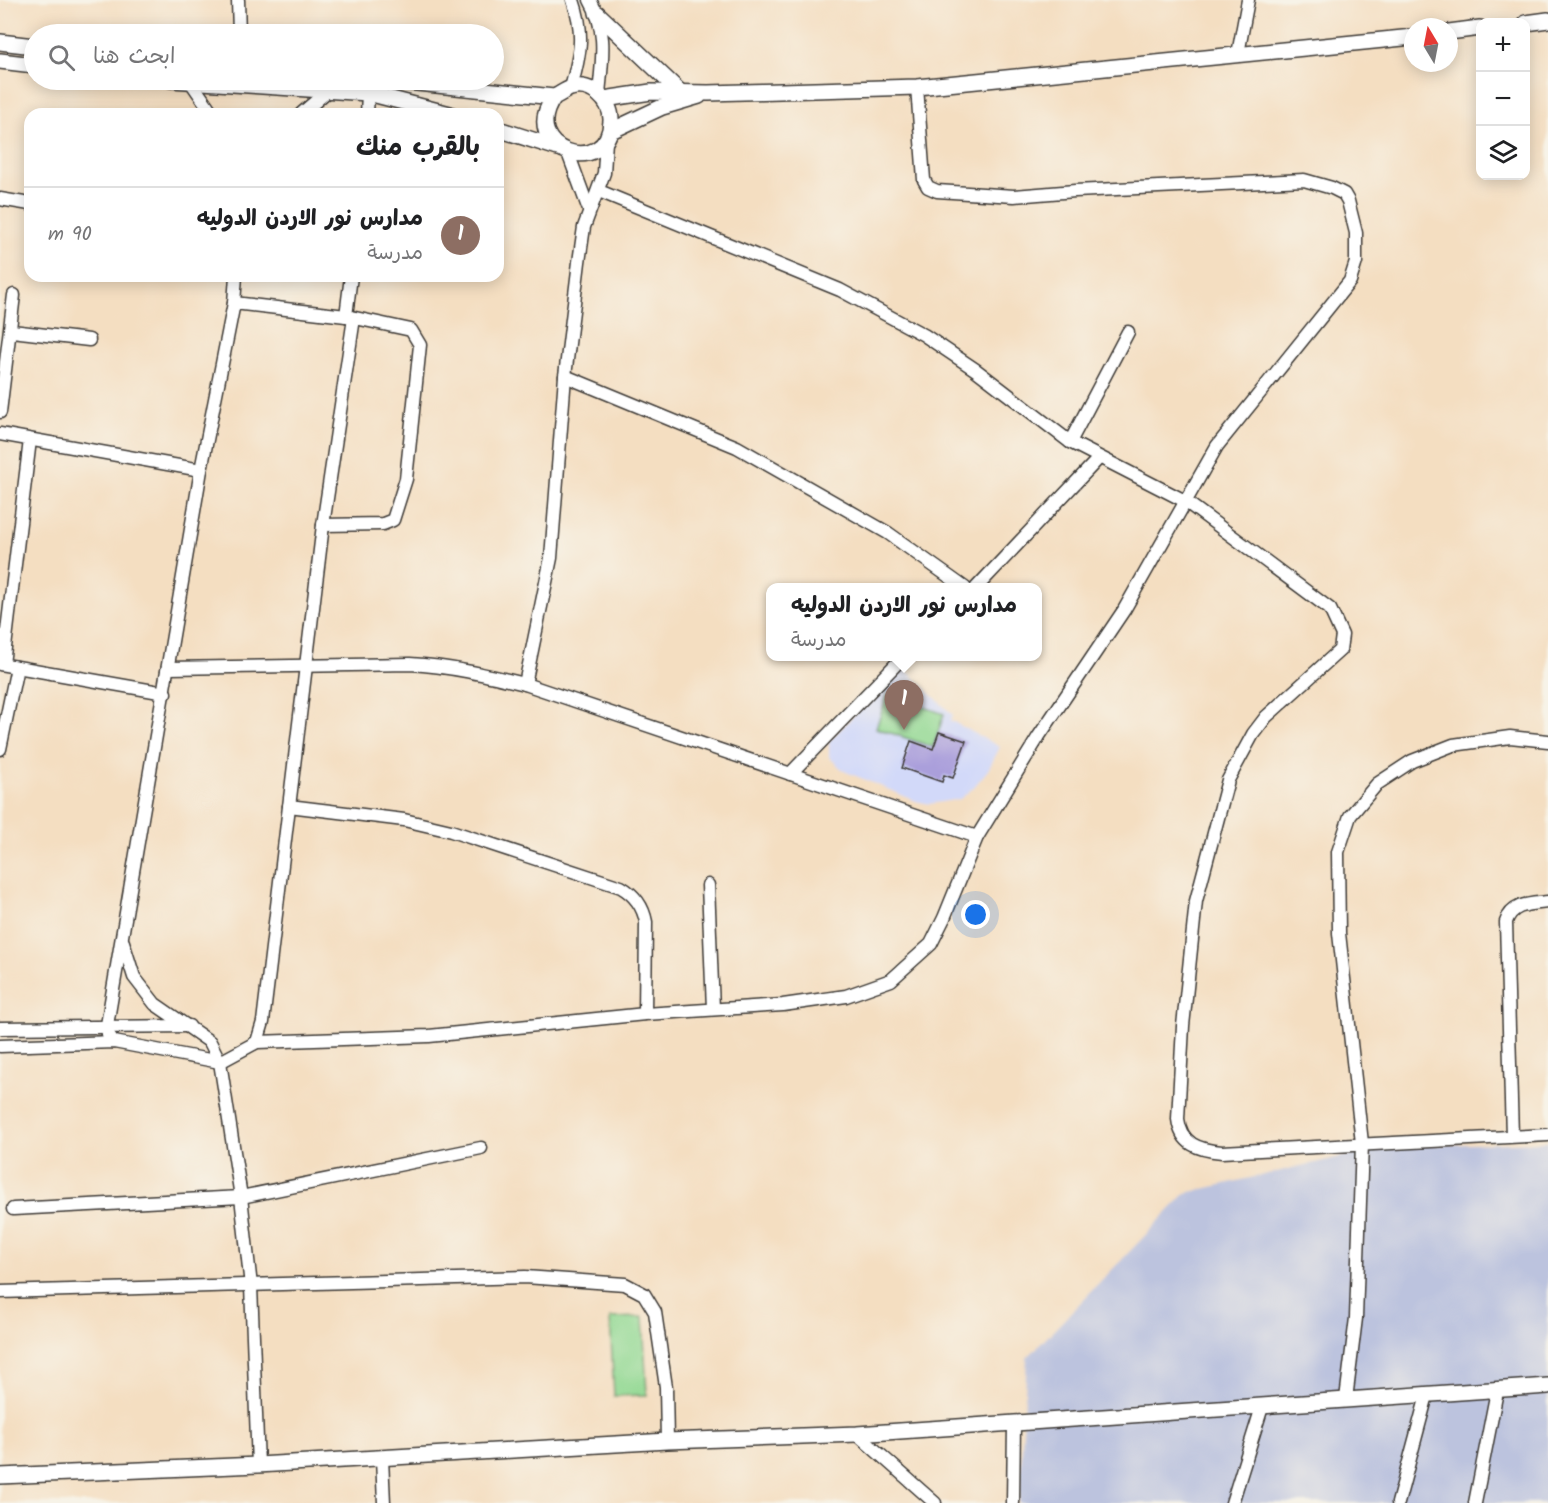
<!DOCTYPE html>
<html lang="ar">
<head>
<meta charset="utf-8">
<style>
  :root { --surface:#fff; --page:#f2f2f2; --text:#202124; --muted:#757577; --line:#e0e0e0; --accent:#0f766e }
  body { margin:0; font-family:Kalam,"Playpen Sans Arabic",sans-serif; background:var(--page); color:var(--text); direction:rtl }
  .controls { position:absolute; right:18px; top:18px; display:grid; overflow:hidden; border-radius:12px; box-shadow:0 3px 15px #0003 }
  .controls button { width:54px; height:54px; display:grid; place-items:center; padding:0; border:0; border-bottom:2px solid var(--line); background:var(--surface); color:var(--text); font:30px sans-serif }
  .compass { position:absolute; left:1404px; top:18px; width:54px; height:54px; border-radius:50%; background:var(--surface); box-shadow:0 3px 15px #0003; rotate:350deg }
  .you { position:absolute; left:976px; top:915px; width:21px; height:21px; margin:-15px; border:4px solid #fff; border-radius:50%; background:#1a73e8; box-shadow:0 0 0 9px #1a73e833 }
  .badge { display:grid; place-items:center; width:39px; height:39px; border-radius:50%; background:var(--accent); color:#fff; font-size:20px; font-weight:700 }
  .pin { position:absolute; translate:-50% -50px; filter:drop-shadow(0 2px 3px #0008) }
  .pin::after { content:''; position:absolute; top:32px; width:21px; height:18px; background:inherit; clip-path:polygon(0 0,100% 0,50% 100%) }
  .popup { position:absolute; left:766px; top:583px; width:276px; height:78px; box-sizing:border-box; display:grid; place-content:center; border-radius:12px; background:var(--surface); filter:drop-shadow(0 2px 4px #0005); font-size:20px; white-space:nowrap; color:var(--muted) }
  .popup b { font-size:22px; color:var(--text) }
  .popup::after { content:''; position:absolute; left:50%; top:100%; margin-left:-12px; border:12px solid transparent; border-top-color:var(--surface) }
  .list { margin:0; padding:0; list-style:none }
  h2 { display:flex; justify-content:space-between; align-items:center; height:78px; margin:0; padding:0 24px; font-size:26px }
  h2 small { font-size:20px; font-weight:400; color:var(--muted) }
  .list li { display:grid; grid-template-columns:39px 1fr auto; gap:18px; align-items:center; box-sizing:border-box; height:96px; padding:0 24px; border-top:2px solid var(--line) }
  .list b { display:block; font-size:22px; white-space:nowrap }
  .list p { margin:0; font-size:20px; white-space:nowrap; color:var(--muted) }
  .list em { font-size:20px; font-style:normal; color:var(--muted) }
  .icon { flex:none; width:33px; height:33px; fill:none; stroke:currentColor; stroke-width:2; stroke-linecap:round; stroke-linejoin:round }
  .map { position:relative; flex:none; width:1548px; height:1503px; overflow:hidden; direction:ltr }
  .search { position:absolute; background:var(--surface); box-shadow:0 3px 15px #0003; left:24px; top:24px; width:480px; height:66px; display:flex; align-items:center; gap:15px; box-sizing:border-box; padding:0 21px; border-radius:33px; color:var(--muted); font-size:22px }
  .panel { position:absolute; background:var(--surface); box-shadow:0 3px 15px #0003; left:24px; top:108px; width:480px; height:174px; border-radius:18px; direction:rtl }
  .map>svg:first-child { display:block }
  .built { fill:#d2d9f9 }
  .industrial { fill:#bcc3de }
  .green { fill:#91d892; stroke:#567a57; stroke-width:1.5 }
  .building { fill:#aa9fdb }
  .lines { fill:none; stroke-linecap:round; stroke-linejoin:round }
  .minor-casing { stroke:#3c3935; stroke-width:15 }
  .tertiary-casing { stroke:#3c3935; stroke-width:18 }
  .minor { stroke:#fff; stroke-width:12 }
  .tertiary { stroke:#fff; stroke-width:15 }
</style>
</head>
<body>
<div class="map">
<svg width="1548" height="1503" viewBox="0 0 1548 1503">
  <rect width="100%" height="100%" fill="#f7f3e8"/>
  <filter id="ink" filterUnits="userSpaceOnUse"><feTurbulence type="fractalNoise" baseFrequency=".0167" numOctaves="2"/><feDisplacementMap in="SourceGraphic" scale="12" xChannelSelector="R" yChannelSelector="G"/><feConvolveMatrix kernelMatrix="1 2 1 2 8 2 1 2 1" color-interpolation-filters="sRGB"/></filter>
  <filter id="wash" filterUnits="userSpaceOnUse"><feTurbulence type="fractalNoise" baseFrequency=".008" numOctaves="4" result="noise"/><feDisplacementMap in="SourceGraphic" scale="24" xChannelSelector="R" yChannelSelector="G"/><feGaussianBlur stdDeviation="1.35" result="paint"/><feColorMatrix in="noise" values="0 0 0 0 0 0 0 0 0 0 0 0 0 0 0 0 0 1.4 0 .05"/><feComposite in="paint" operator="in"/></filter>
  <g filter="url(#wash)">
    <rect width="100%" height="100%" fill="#f4dec1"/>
    <polygon class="built" points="902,666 953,715 950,720 1000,747 988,770 973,788 960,799 929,804 916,801 844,771 829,757 829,741"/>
    <polygon class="industrial" points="1548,1142 1548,1503 1019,1503 1027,1358 1186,1193 1388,1146"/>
    <g class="green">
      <polygon points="888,694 944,714 933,747 876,728"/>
      <polygon points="643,1317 647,1395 614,1396 610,1318"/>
    </g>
    <g id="blocks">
      <polygon class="building" points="939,732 966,741 953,778 944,775 942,782 902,768 911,741 933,749"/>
    </g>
  </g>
  <g filter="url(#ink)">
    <use href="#blocks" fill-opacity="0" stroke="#3c3935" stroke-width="1.5"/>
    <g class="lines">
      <g class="minor-casing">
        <g id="minor">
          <polyline points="238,0 239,34"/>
          <path d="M590 0C608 31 602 60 599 94"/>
          <polyline points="1238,54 1248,0"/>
          <polyline points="191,82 213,114"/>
          <path d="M571 88C580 55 585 34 573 0"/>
          <polyline points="301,114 331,88"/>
          <polyline points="367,114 368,93"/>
          <polyline points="568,153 589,210"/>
          <path d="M599 191 840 290 924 335 976 370 1070 442 1185 501 1330 609 1342 635 1340 650 1266 717 1253 734 1228 780 1196 901 1183 1026 1178 1119C1181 1144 1198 1150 1222 1152L1548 1135"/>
          <polyline points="0,199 30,204"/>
          <polyline points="234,303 346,316 411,330 420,345 406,479 393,520 383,524 323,525"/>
          <polyline points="346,316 351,276"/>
          <polyline points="12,331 89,340"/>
          <polyline points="565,376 737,447 888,533 965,588"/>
          <polyline points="0,412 14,295"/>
          <polyline points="0,434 201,470"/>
          <polyline points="1070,442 1128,332"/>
          <polyline points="976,588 1099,458"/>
          <polyline points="0,664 165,693"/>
          <polyline points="3,664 30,440"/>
          <path d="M168 668 410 664C449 666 487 675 525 684L977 837"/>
          <polyline points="525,684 551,558 565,376 579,262 584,227 604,173 606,141"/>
          <polyline points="0,749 17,667"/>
          <polyline points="790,774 904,656"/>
          <path d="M289 806 404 820 451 831 621 887C635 895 643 906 646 922L645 1014"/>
          <polyline points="708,885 713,1009"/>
          <polyline points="123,942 134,977 155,1004 210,1042 220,1062 241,1197 251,1286 258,1465"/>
          <polyline points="0,1028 189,1026"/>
          <polyline points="114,1042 108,1034 107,1025 201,470 234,303 236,276"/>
          <polyline points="257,1042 263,1022 323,525 354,318"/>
          <polyline points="0,1046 114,1042 220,1062 257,1042 429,1036 645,1014 783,1005 846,996 891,980 931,944 944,918 977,837 1039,736 1124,610 1217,446 1350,281 1356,262 1356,233 1348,201 1344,194 1332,188 1304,180 1075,191 1014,196 937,191 928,187 924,180 917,87"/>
          <path d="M1512 1136 1506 922C1512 903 1531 904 1548 902"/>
          <polyline points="13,1209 241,1197 481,1148"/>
          <polyline points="0,1292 525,1277 625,1284 644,1294 655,1312 666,1387 667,1441"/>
          <polyline points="1346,1399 1356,1318 1362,1143 1339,933 1338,852 1350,816 1377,784 1412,761 1453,745 1510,737 1548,741"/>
          <polyline points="857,1434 935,1503"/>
          <polyline points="382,1458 384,1503"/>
          <polyline points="1013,1503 1014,1423"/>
          <polyline points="1232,1503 1262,1407"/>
          <polyline points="1398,1503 1427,1395"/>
          <polyline points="1475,1503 1497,1391"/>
        </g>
      </g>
      <g class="tertiary-casing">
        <g id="tertiary">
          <polyline points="597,13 679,91"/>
          <polyline points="1526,23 1548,20"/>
          <polyline points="1449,32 1480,28"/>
          <polyline points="0,42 34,46"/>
          <polyline points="0,61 34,65"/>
          <polyline points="171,80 368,93 450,114"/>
          <path d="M387 80 554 97C559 95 565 90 571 88 591 82 612 101 611 121 609 180 516 151 554 97"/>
          <polyline points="604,99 651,92 708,93 917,87 1413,37"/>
          <polyline points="498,129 558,148"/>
          <polyline points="611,131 662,107 699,96"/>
          <polyline points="0,1476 258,1465 667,1441 857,1434 1548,1386"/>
        </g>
      </g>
      <use href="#minor" class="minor"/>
      <use href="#tertiary" class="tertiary"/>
    </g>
  </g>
</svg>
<div class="controls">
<button>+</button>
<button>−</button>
<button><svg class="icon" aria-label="layers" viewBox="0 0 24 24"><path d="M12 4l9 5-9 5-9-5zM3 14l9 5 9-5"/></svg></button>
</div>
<svg class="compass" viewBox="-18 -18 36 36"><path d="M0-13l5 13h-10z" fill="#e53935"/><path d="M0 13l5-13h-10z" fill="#757577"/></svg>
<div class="you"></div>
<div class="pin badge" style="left:904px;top:730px;background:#8d6e63">1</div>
<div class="popup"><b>مدارس نور الاردن الدوليه</b>مدرسة</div>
<div class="search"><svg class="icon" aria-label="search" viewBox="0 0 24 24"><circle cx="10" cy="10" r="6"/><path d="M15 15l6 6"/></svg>ابحث هنا</div>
<section class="panel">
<h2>بالقرب منك<small></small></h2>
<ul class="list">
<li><span class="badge" style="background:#8d6e63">1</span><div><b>مدارس نور الاردن الدوليه</b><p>مدرسة</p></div><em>90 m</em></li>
</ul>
</section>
</div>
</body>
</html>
